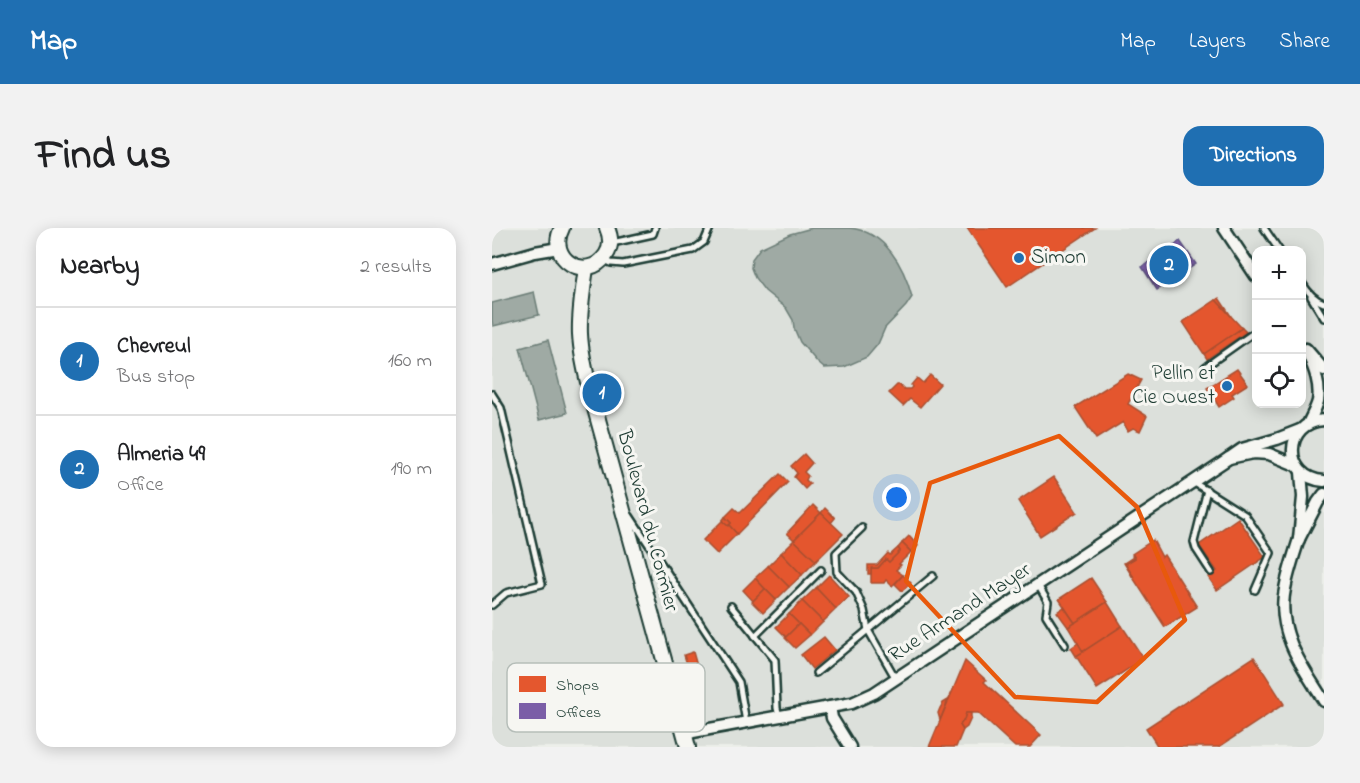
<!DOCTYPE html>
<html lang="en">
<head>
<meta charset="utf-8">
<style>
  :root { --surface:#fff; --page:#f2f2f2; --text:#202124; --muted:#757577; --line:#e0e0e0; --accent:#1f6fb2 }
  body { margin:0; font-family:"Indie Flower",sans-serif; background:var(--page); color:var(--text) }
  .controls { position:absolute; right:18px; top:18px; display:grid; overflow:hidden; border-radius:12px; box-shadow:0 3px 15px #0003 }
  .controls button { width:54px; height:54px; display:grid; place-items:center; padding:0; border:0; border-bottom:2px solid var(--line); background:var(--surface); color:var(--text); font:30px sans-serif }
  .you { position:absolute; left:405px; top:270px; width:21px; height:21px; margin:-15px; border:4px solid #fff; border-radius:50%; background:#1a73e8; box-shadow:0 0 0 9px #1a73e833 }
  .badge { display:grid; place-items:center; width:39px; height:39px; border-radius:50%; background:var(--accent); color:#fff; font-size:20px; font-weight:700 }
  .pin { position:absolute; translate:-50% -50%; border:3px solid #fff; box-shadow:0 2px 6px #0006 }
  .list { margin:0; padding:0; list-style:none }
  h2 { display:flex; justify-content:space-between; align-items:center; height:78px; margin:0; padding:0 24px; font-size:26px }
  h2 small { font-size:20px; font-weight:400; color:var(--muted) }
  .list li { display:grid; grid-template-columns:39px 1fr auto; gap:18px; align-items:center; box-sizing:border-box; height:108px; padding:0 24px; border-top:2px solid var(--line) }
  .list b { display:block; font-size:22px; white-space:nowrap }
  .list p { margin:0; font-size:20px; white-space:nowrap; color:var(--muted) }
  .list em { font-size:20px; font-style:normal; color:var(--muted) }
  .icon { flex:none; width:33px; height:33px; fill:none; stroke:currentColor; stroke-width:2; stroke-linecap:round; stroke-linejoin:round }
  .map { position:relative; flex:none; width:832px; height:519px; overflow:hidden; border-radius:18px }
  header { display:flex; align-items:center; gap:36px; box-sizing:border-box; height:84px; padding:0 30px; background:var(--accent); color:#fff }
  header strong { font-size:28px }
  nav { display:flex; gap:33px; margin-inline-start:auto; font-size:21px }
  .intro { display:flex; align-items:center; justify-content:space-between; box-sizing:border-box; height:144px; padding:0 36px }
  h1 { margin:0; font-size:42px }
  .button { padding:15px 27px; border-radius:18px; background:var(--accent); color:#fff; font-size:21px; font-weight:700 }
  main { display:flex; gap:36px; padding:0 36px }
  aside { flex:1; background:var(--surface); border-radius:18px; box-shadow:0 3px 15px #0003 }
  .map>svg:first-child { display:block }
  .built { fill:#dce0db; fill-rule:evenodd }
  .water { fill:#9faaa4; stroke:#6c7e77; stroke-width:1.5 }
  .shops { fill:#e4572e; stroke:#a94f30; stroke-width:1.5 }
  .offices { fill:#7b5ea7; stroke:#5f5484; stroke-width:1.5 }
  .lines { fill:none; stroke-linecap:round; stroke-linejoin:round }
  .lane-casing { stroke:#1f3d34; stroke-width:10 }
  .street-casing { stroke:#1f3d34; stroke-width:15 }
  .secondary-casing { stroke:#1f3d34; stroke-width:18 }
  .lane { stroke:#f6f6f2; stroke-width:5 }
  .street { stroke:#f6f6f2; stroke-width:10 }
  .secondary { stroke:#f6f6f2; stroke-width:14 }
  .marked { fill:none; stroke:#e8590c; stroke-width:4.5; stroke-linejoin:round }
  .poi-dot { fill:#1f6fb2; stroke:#f6f6f2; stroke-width:2 }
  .labels { text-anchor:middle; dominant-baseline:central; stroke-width:6; stroke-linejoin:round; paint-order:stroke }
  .poi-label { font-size:21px; fill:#1f3d34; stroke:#f6f6f2; text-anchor:start }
  .street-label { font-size:21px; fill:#1f3d34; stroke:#f6f6f2 }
  .key { fill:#f6f6f2; stroke:#b6beb9; stroke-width:1.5 }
  .key-label { font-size:16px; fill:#1f3d34 }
</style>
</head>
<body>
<header>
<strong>Map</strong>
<nav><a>Map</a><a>Layers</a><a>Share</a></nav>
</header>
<div class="intro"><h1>Find us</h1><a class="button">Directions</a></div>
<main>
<aside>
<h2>Nearby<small>2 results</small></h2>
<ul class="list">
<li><span class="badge">1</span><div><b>Chevreul</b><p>Bus stop</p></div><em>160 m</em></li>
<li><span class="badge">2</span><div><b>Almeria 49</b><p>Office</p></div><em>190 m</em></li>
</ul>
</aside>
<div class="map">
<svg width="832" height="519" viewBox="0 0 832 519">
  <rect width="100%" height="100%" fill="#edefea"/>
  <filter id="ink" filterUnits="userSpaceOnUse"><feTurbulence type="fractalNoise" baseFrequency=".0167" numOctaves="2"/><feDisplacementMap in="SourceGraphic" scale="12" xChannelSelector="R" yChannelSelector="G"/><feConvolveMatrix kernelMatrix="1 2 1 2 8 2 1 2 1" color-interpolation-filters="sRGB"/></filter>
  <g filter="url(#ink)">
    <path class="built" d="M0 0H832V519H0ZM764 22H810V176H764Z"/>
    <g class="water">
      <path d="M320 0C332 0 345 0 357 0 393 3 412 38 420 69L414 78 393 100 386 116 375 129 352 139 332 140 326 135 308 114 302 100 301 92 294 80 273 63 263 50 259 40 260 31 268 20 298 6Z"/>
      <polygon points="42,64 47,87 1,98 0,92 0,75"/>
      <polygon points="56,112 75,185 47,192 28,120"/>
    </g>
    <g class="shops">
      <polygon points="475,0 603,0 515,59"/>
      <polygon points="727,70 739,88 724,72"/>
      <polygon points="724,72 750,100 712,126 691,94"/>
      <polygon points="750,100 754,104 715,131 712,126"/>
      <polygon points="745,141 756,156 740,166 742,169 727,179 715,160"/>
      <polygon points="636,146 649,152 636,176 655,188 648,203 641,200 636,203 631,194 604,211 583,179"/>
      <polygon points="438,147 448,156 428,179 418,171 411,178 397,165 405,157 408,157 412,161 418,161 420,159 419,157 425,150 431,155"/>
      <polygon points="312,226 320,235 312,244 316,248 314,252 318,256 313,261 302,249 305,245 299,238"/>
      <polygon points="288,246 296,254 245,306 237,297 239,295 233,289 242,280 248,285"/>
      <polygon points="562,249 585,284 548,308 526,273"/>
      <polygon points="321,277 329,285 302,312 295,305"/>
      <polygon points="333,280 343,290 339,295 329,285"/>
      <polygon points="329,285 351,306 324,333 302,312"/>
      <polygon points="233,289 239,295 236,298 230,293"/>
      <polygon points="746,290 773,329 725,362 716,349 725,343 707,317"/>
      <polygon points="230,293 236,298 237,297 245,306 225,326 211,312"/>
      <polygon points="417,308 426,318 419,324 410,315"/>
      <polygon points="302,312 324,333 310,347 289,325"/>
      <polygon points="661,312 670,329 672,327 705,379 673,399 640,348 641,348 633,336 643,330 640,326"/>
      <polygon points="410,315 419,324 407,336 409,337 404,342 411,347 400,358 394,352 392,355 379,355 379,340 386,340 394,331 397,334 408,323 406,320"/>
      <polygon points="406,320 408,323 397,334 394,331 386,340 379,340 379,346 376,346 376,337 385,337 396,325 398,327"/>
      <polygon points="289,325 310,347 297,359 276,338"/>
      <polygon points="641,327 643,330 633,336 641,348 640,348 632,335 641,329 640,328"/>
      <polygon points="276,338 297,359 284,372 263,350"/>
      <polygon points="337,347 357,369 344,381 324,360"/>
      <polygon points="411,347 419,355 410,363 403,356"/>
      <polygon points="263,350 273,361 261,373 251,362"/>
      <polygon points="599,350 615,374 583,395 567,371"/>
      <polygon points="324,360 344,381 331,394 310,373"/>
      <polygon points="273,361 284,372 271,385 260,374"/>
      <polygon points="310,373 331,394 318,407 297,386"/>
      <polygon points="615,374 630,398 591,424 576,399"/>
      <polygon points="572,379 583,395 576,399 565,384"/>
      <polygon points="297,386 307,396 294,409 284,399"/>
      <polygon points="307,396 318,407 303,420 293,410"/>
      <polygon points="630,398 652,431 605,461 584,428"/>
      <polygon points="332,409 343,422 320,441 309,427"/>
      <polygon points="586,415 591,424 584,428 579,420"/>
      <polygon points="201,424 210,456 202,458 192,427"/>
      <polygon points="762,429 792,476 727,519 666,519 654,500"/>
      <polygon points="473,433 494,452 492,454 549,507 538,519 523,519 486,485 474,485 472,492 468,497 471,502 464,519 437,519"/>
      <polygon points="456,472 448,492 446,485 448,480 451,475"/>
      <polygon points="474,485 479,485 479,490 475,499 471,502 468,497 472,492"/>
    </g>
    <polygon class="offices" points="688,13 704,36 665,62 650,39"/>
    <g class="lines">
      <g class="lane-casing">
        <g id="lane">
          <polyline points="772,0 787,22"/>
          <polyline points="120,15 161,6 163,0"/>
          <polyline points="113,32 119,35 131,36 201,22 212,14 218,0"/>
          <path d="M810 55C815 63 822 72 832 75"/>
          <polyline points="819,69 832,90"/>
          <polyline points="713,139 764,103"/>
          <polyline points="0,166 9,180 50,356 14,365 0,377"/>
          <polyline points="701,254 753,287 779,325 763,362"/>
          <polyline points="715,262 702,314 704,321 719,344"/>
          <polyline points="138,288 247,454 254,494"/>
          <polyline points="370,300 344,325 345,344 364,364 372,382 376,402 404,451"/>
          <polyline points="546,357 556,374 554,387 573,417"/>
          <polyline points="239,378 283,432 285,480 287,488"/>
          <polyline points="263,408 329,342"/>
          <polyline points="324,445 441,348"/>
        </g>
      </g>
      <g class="street-casing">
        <g id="street">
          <polyline points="732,0 764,48"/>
          <polyline points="0,36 43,24 67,20"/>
          <path d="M832 192C791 194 790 250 832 253"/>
          <path d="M816 196C819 189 824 181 826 173 829 155 821 138 814 121L832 142"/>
          <polyline points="804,237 777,226 761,225 737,230 750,221 785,211 808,202"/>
          <polyline points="809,244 811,269 807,311 826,274 832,266"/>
          <path d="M807 311C802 327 796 344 793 361 784 403 810 439 832 473"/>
          <polyline points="338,479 340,490 358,519"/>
          <polyline points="193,507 201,504 360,475 382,465 737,230"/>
        </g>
      </g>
      <g class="secondary-casing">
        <g id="secondary">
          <path d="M70 0C54 30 94 56 114 27 120 18 119 9 115 0"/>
          <path d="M94 40C91 62 87 84 88 106 89 126 94 147 99 166L196 519"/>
        </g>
      </g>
      <use href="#lane" class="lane"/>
      <use href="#street" class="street"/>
      <use href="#secondary" class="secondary"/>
    </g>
  </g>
  <path class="marked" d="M567 208 645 279 693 392 605 474 523 469 414 353 438 255Z"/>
  <g class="poi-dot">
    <circle cx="527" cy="30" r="6"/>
    <circle cx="735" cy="158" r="6"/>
  </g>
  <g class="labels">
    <g class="poi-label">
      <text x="539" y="30">Simon</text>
      <text x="723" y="146" text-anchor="end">Pellin et<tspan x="723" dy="24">Cie Ouest</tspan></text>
    </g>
    <g class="street-label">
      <text transform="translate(155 293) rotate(75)">Boulevard du Cormier</text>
      <text transform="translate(468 385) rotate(-33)">Rue Armand Mayer</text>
    </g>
  </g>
  <rect x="15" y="435" width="198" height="69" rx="9" class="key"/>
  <rect x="27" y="448" width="27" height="16" fill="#e4572e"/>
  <rect x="27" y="475" width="27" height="16" fill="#7b5ea7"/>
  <g class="key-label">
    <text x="64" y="462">Shops</text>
    <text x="64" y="489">Offices</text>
  </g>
</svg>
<div class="controls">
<button>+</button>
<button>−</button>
<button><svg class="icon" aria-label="locate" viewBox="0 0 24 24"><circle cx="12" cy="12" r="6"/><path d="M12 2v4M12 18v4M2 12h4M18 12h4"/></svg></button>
</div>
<div class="you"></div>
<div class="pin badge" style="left:110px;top:165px">1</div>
<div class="pin badge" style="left:677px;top:37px">2</div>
</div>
</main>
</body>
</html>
